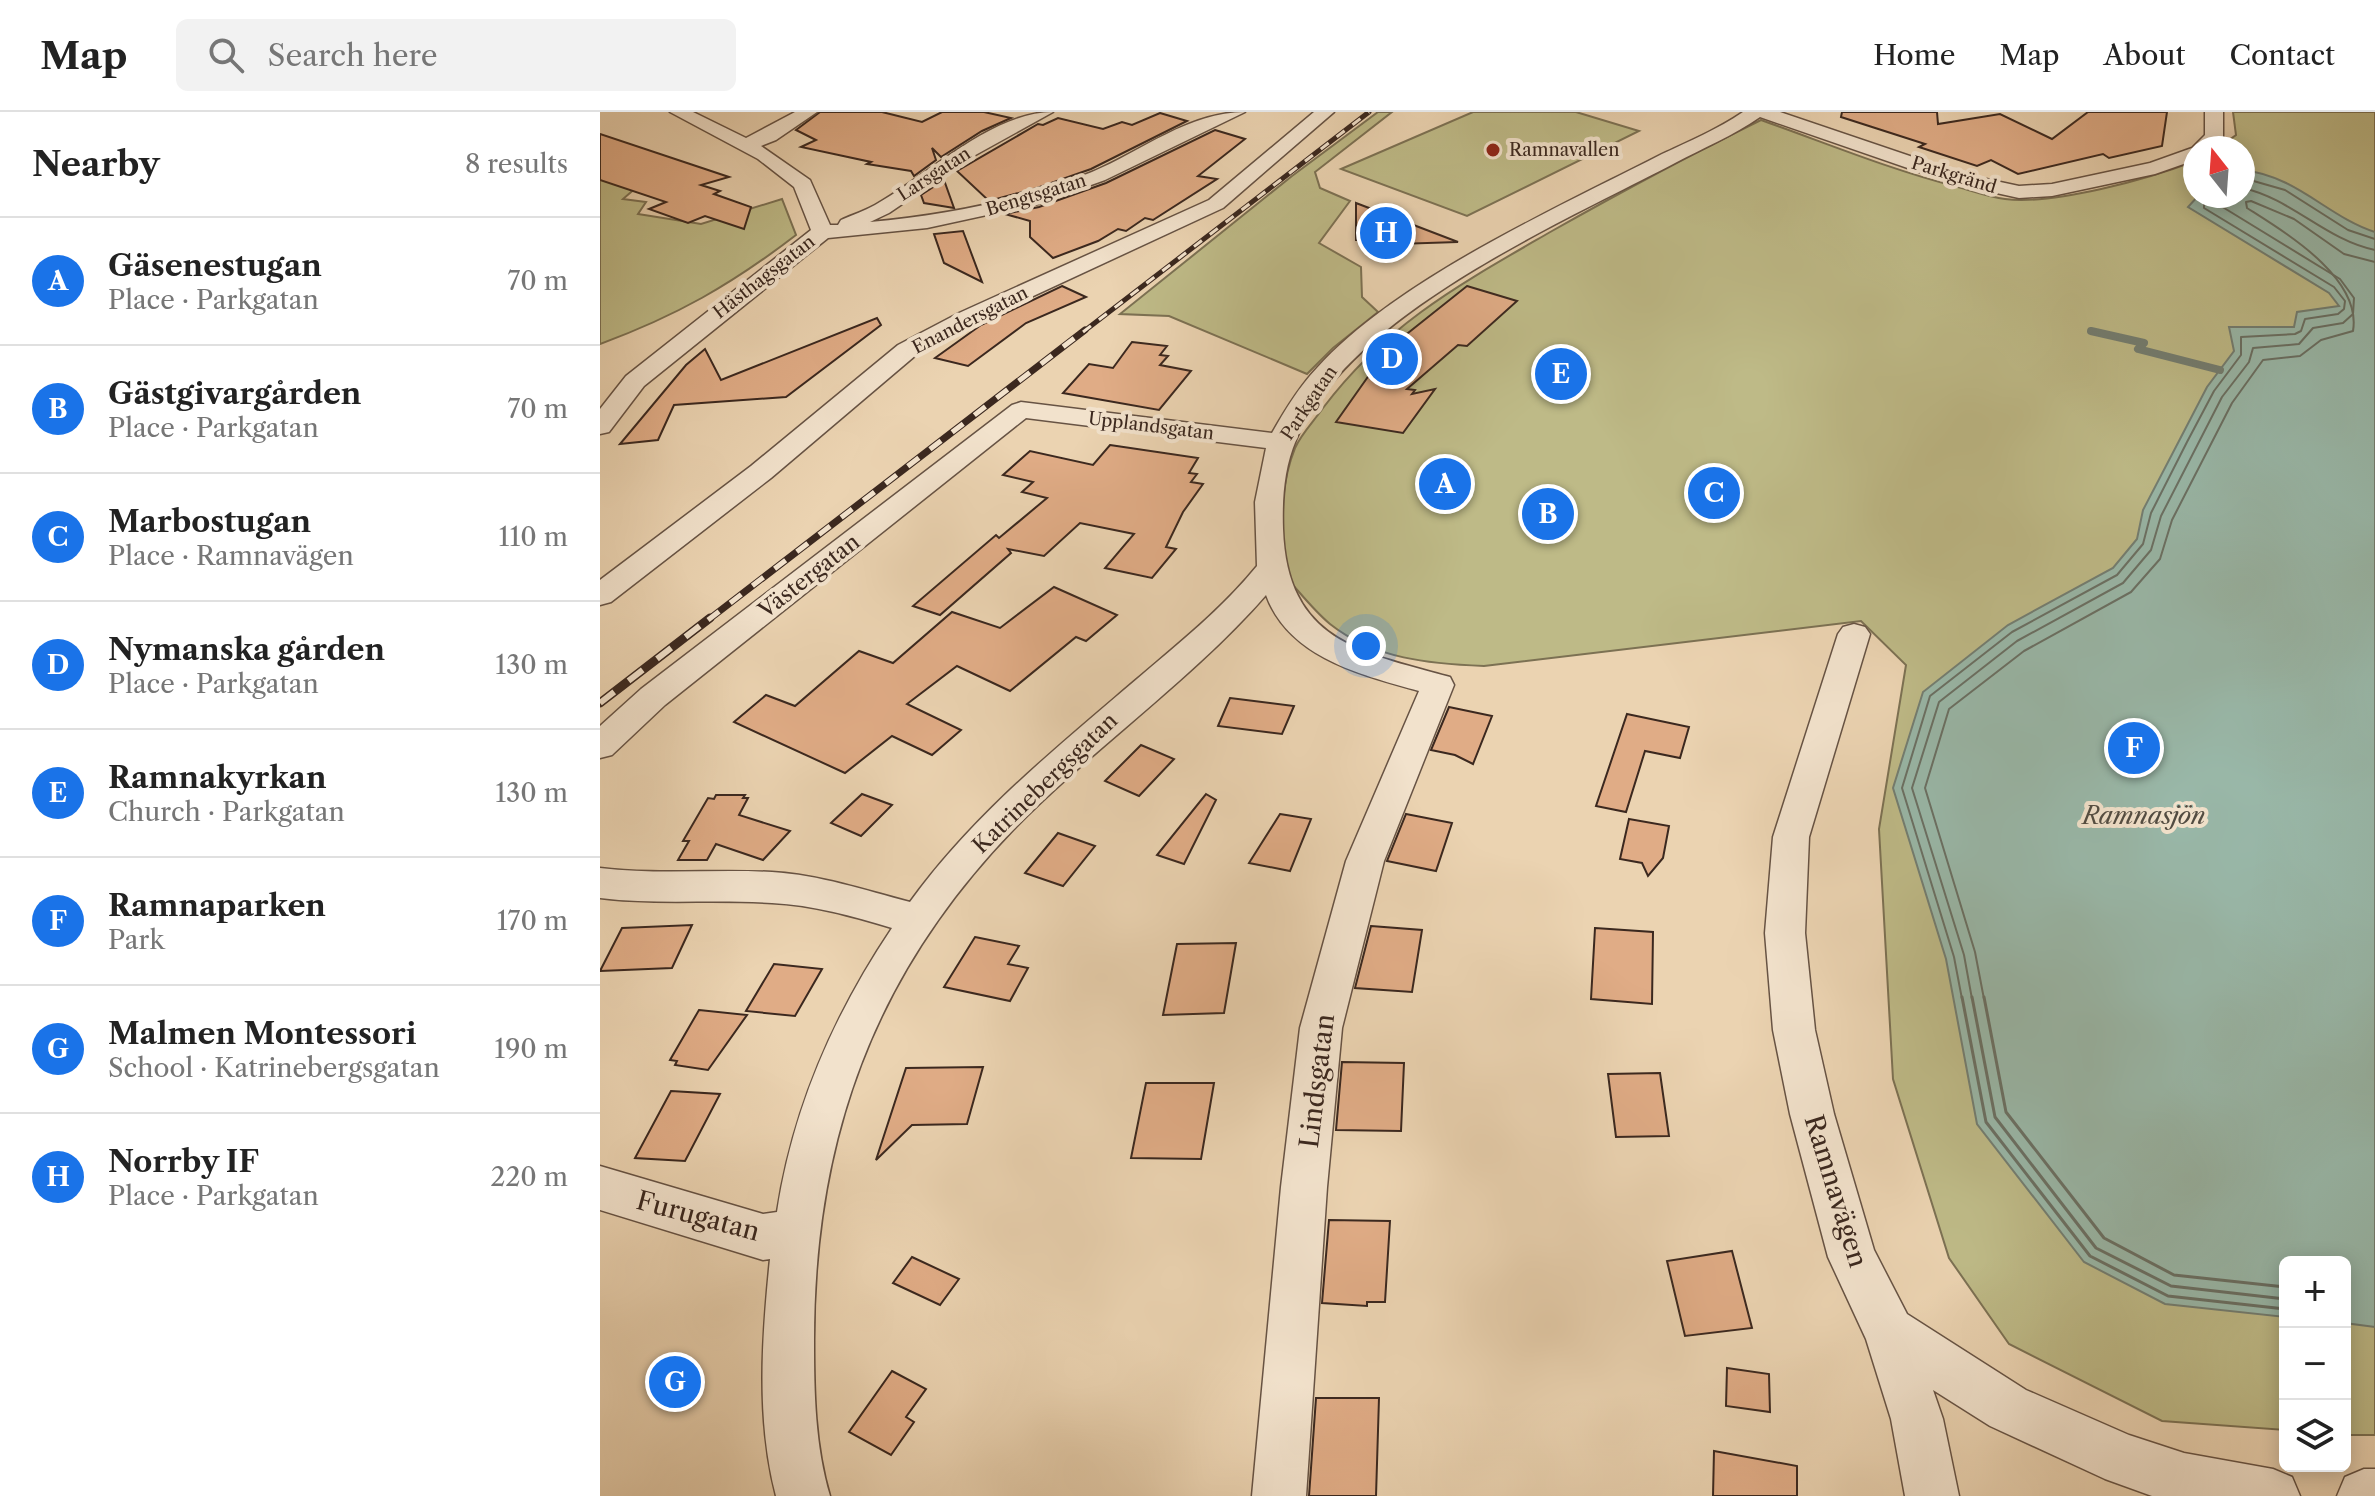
<!DOCTYPE html>
<html lang="en">
<head>
<meta charset="utf-8">
<style>
  :root { --surface:#fff; --page:#f2f2f2; --text:#222; --muted:#767676; --line:#e0e0e0; --accent:#1a73e8 }
  body { margin:0; font-family:"Libre Caslon Text",serif; background:var(--page); color:var(--text) }
  .controls { position:absolute; right:24px; bottom:24px; display:grid; overflow:hidden; border-radius:12px; box-shadow:0 4px 20px #0003 }
  .controls button { width:72px; height:72px; display:grid; place-items:center; padding:0; border:0; border-bottom:2px solid var(--line); background:var(--surface); color:var(--text); font:40px sans-serif }
  .compass { position:absolute; left:1583px; top:24px; width:72px; height:72px; border-radius:50%; background:var(--surface); box-shadow:0 4px 20px #0003; rotate:343deg }
  .you { position:absolute; left:766px; top:534px; width:28px; height:28px; margin:-20px; border:6px solid #fff; border-radius:50%; background:#1a73e8; box-shadow:0 0 0 12px #1a73e833 }
  .badge { display:grid; place-items:center; width:52px; height:52px; border-radius:50%; background:var(--accent); color:#fff; font-size:26px; font-weight:700 }
  .pin { position:absolute; translate:-50% -50%; border:4px solid #fff; box-shadow:0 2px 8px #0006 }
  .list { margin:0; padding:0; list-style:none }
  h2 { display:flex; justify-content:space-between; align-items:center; height:104px; margin:0; padding:0 32px; font-size:34px }
  h2 small { font-size:26px; font-weight:400; color:var(--muted) }
  .list li { display:grid; grid-template-columns:52px 1fr auto; gap:24px; align-items:center; box-sizing:border-box; height:128px; padding:0 32px; border-top:2px solid var(--line) }
  .list b { display:block; font-size:30px; white-space:nowrap }
  .list p { margin:0; font-size:26px; white-space:nowrap; color:var(--muted) }
  .list em { font-size:26px; font-style:normal; color:var(--muted) }
  .icon { flex:none; width:44px; height:44px; fill:none; stroke:currentColor; stroke-width:2; stroke-linecap:round; stroke-linejoin:round }
  .map { position:relative; flex:none; width:1775px; height:1384px; overflow:hidden }
  header { display:flex; align-items:center; gap:48px; box-sizing:border-box; height:112px; padding:0 40px; background:var(--surface); border-bottom:2px solid var(--line) }
  header strong { font-size:38px }
  nav { display:flex; gap:44px; margin-inline-start:auto; font-size:28px }
  .search { width:560px; height:72px; background:var(--page); display:flex; align-items:center; gap:20px; box-sizing:border-box; padding:0 28px; border-radius:12px; color:var(--muted); font-size:30px }
  main { display:flex }
  aside { flex:1; background:var(--surface) }
  .map>svg:first-child { display:block }
  .green { fill:#beba87; stroke:#7c7153; stroke-width:2 }
  .water { fill:#99b8a9; stroke:#737e72; stroke-width:2 }
  .lines { fill:none; stroke-linecap:round; stroke-linejoin:round }
  .shore-far1 { stroke:#6a7064; stroke-width:2 }
  .shore { stroke:#6a7064; stroke-width:3 }
  .stream-far1 { stroke:#737e72; stroke-width:6 }
  .stream { stroke:#737e72; stroke-width:8 }
  .building { fill:#e0ac86; stroke:#3b281f; stroke-width:2 }
  .street-casing { stroke:#675344; stroke-width:3 }
  .street { fill:#f2e2cc; fill-rule:evenodd }
  .rail-far2-casing { stroke:#3b281f; stroke-width:5 }
  .rail-far1-casing { stroke:#3b281f; stroke-width:7 }
  .rail-casing { stroke:#3b281f; stroke-width:9 }
  .rail-far2 { stroke:#f2e2cc; stroke-width:3; stroke-dasharray:10; stroke-linecap:butt }
  .rail-far1 { stroke:#f2e2cc; stroke-width:5; stroke-dasharray:14; stroke-linecap:butt }
  .rail { stroke:#f2e2cc; stroke-width:6; stroke-dasharray:18; stroke-linecap:butt }
  .poi-dot { fill:#8f2418; stroke:#f2e2cc; stroke-width:3 }
  .labels { text-anchor:middle; dominant-baseline:central; stroke-width:8; stroke-linejoin:round; paint-order:stroke }
  .far-poi-label { font-size:18px; fill:#3b281f; stroke:#f2e2cc; text-anchor:start }
  .far-street-label { font-size:18px; fill:#3b281f; stroke:#f2e2cc }
  .street-label { font-size:22px; fill:#3b281f; stroke:#f2e2cc }
  .water-label { font-size:24px; font-style:italic; fill:#524c42; stroke:#f2e2cc }
  .near-street-label { font-size:26px; fill:#3b281f; stroke:#f2e2cc }
</style>
</head>
<body>
<header>
<strong>Map</strong>
<div class="search"><svg class="icon" aria-label="search" viewBox="0 0 24 24"><circle cx="10" cy="10" r="6"/><path d="M15 15l6 6"/></svg>Search here</div>
<nav><a>Home</a><a>Map</a><a>About</a><a>Contact</a></nav>
</header>
<main>
<aside>
<h2>Nearby<small>8 results</small></h2>
<ul class="list">
<li><span class="badge">A</span><div><b>Gäsenestugan</b><p>Place · Parkgatan</p></div><em>70 m</em></li>
<li><span class="badge">B</span><div><b>Gästgivargården</b><p>Place · Parkgatan</p></div><em>70 m</em></li>
<li><span class="badge">C</span><div><b>Marbostugan</b><p>Place · Ramnavägen</p></div><em>110 m</em></li>
<li><span class="badge">D</span><div><b>Nymanska gården</b><p>Place · Parkgatan</p></div><em>130 m</em></li>
<li><span class="badge">E</span><div><b>Ramnakyrkan</b><p>Church · Parkgatan</p></div><em>130 m</em></li>
<li><span class="badge">F</span><div><b>Ramnaparken</b><p>Park</p></div><em>170 m</em></li>
<li><span class="badge">G</span><div><b>Malmen Montessori</b><p>School · Katrinebergsgatan</p></div><em>190 m</em></li>
<li><span class="badge">H</span><div><b>Norrby IF</b><p>Place · Parkgatan</p></div><em>220 m</em></li>
</ul>
</aside>
<div class="map">
<svg width="1775" height="1384" viewBox="0 0 1775 1384">
  <rect width="100%" height="100%" fill="#ebd3b1"/>
  <filter id="stains"><feTurbulence type="fractalNoise" baseFrequency=".0025" numOctaves="4"/><feColorMatrix values="0 0 0 0 .2 0 0 0 0 .09 0 0 0 0 .02 0 0 0 .5 -.17"/></filter>
  <radialGradient id="worn" r=".72"><stop offset=".6" stop-color="#630" stop-opacity="0"/><stop offset="1" stop-color="#630" stop-opacity=".3"/></radialGradient>
  <g class="green">
    <polygon points="778,0 792,0 715,60 720,76 750,89 719,131 761,155 762,185 778,200 733,236 707,262 569,204 520,202 692,64"/>
    <polygon points="873,0 976,0 1039,19 867,104 741,57"/>
    <path d="M1633 0H1775V1323H1745V1150H1685V1318L1562 1309 1409 1232 1349 1146 1293 967 1279 717 1306 553 1261 509 884 554C831 552 774 547 730 512 713 498 698 478 683 462 683 417 678 378 695 336 701 322 714 309 723 296 787 211 862 171 952 119 1021 80 1090 43 1161 8 1226 31 1291 58 1358 75 1373 79 1389 85 1405 87 1455 93 1548 67 1595 49V84H1643V36H1618L1636 23Z"/>
    <path d="M0 66 38 74 23 87 46 90 38 102 101 112 182 87 196 123C131 173 76 204 0 232Z"/>
  </g>
  <path class="water" d="M1643 58C1697 64 1728 105 1775 120V1215L1745 1211V1150H1685V1205L1565 1192 1484 1150 1377 1012 1346 847 1293 676 1323 580 1408 513 1513 456 1537 427 1543 398 1580 327 1607 275 1634 239 1629 215H1694L1697 200 1739 194 1729 181 1588 95 1598 84H1643Z"/>
  <g class="lines">
    <g class="shore-far1">
      <polyline points="1643,66 1685,78 1748,118 1775,127"/>
      <path d="M1643 76C1692 87 1726 128 1775 138"/>
      <polyline points="1362,887 1354,845 1302,676 1330,584 1412,520 1517,463 1543,432 1551,401 1587,330 1614,279 1641,243 1641,225 1695,222 1701,219 1705,207 1738,202 1744,197 1745,189 1734,175 1604,96 1604,84"/>
      <polyline points="1372,887 1364,843 1312,676 1339,590 1417,529 1523,471 1551,438 1561,404 1622,285 1649,250 1653,236 1699,232 1713,216 1743,211 1753,202 1754,186 1740,167 1616,91 1614,84"/>
      <path d="M1384 887 1375 840 1325 676 1349 597 1424 539 1531 480 1560 447 1572 408 1632 291 1663 248 1700 244 1721 228 1753 219C1762 166 1686 121 1647 96L1646 90 1651 89 1694 107 1744 142 1775 150"/>
    </g>
    <g class="shore">
      <polyline points="1362,885 1386,1010 1490,1144 1568,1184 1685,1197"/>
      <polyline points="1372,885 1395,1005 1496,1136 1571,1174 1685,1187"/>
      <polyline points="1384,885 1406,1000 1504,1126 1574,1163 1685,1175"/>
    </g>
    <polyline class="stream-far1" points="1491,219 1496,220"/>
    <polyline class="stream" points="1491,219 1544,231 1538,237 1620,258"/>
  </g>
  <g class="building">
    <polygon points="220,0 282,0 322,10 342,0 384,0 411,6 382,19 341,45 332,36 336,48 314,64 311,59 267,52 271,50 201,35 216,28 196,18"/>
    <polygon points="1242,0 1337,0 1338,12 1400,2 1452,27 1488,0 1567,0 1562,34 1509,46 1503,42 1418,62 1391,48 1377,54 1319,35 1325,32 1241,5"/>
    <polygon points="560,1 587,9 491,57 437,76 389,89 357,59 438,12 443,13 458,6 503,17 522,10 532,13"/>
    <polygon points="615,18 645,27 598,64 617,67 553,108 545,106 526,119 518,117 498,129 453,146 430,125 430,109 405,102 439,95 506,71"/>
    <polygon points="0,22 129,65 101,73 120,79 114,82 151,95 144,117 105,104 88,111 49,97 66,90 0,68"/>
    <polygon points="344,68 354,96 324,91 321,83"/>
    <polygon points="756,91 858,130 766,133 766,128 756,128"/>
    <polygon points="363,119 382,170 344,151 334,122"/>
    <polygon points="462,174 486,185 426,211 368,254 335,246 381,213"/>
    <polygon points="867,174 917,189 867,234 858,233 807,277 815,278 812,282 835,277 803,321 736,310 772,259 767,258 803,225"/>
    <polygon points="277,206 281,213 186,285 74,293 58,328 20,332 86,253 105,237 121,268"/>
    <polygon points="532,230 567,234 560,243 568,244 560,253 591,259 559,298 463,281 489,252 513,256"/>
    <polygon points="510,333 598,346 589,361 597,362 591,370 603,372 583,400 566,435 576,437 552,466 505,456 534,422 480,411 444,444 408,437 411,441 340,503 313,494 396,423 399,426 447,386 422,380 433,370 403,363 430,339 493,353"/>
    <polygon points="454,475 517,503 486,529 476,525 410,579 357,554 307,592 361,618 332,643 292,624 245,661 134,610 166,583 195,594 259,539 293,551 352,500 400,516"/>
    <polygon points="630,586 694,594 682,622 618,614"/>
    <polygon points="849,595 892,604 873,652 855,643 831,638"/>
    <polygon points="1027,602 1089,615 1080,646 1045,639 1026,700 996,694"/>
    <polygon points="541,633 574,647 539,684 505,669"/>
    <polygon points="262,682 292,693 261,724 231,711"/>
    <polygon points="606,682 616,688 584,752 557,743"/>
    <polygon points="116,683 145,683 143,686 148,686 139,703 190,719 163,748 116,732 107,748 78,748 89,729 83,729 108,686 114,687"/>
    <polygon points="680,702 711,707 690,759 649,751"/>
    <polygon points="806,702 852,711 836,759 787,749"/>
    <polygon points="1029,707 1069,714 1063,746 1048,764 1042,751 1020,747"/>
    <polygon points="458,721 495,734 463,774 425,761"/>
    <polygon points="92,813 72,856 0,859 22,816"/>
    <polygon points="771,814 822,818 812,880 755,876"/>
    <polygon points="995,816 1053,820 1052,892 991,887"/>
    <polygon points="375,825 419,834 408,852 428,856 410,889 344,875"/>
    <polygon points="636,831 624,901 563,903 577,832"/>
    <polygon points="174,852 222,857 195,904 146,899"/>
    <polygon points="99,898 147,903 108,958 75,953 77,949 70,948"/>
    <polygon points="742,950 804,951 801,1019 736,1018"/>
    <polygon points="383,955 367,1012 312,1013 276,1048 306,956"/>
    <polygon points="1060,961 1069,1024 1016,1025 1008,962"/>
    <polygon points="546,971 614,971 601,1047 531,1046"/>
    <polygon points="71,979 120,982 85,1049 35,1046"/>
    <polygon points="729,1108 790,1109 785,1190 767,1190 767,1194 722,1191"/>
    <polygon points="1132,1139 1152,1216 1085,1224 1067,1149"/>
    <polygon points="312,1145 359,1167 340,1193 293,1171"/>
    <polygon points="1127,1256 1169,1262 1170,1300 1126,1294"/>
    <polygon points="292,1259 326,1277 306,1305 314,1310 291,1343 249,1320"/>
    <polygon points="716,1286 779,1286 776,1384 709,1384"/>
    <polygon points="1114,1339 1197,1354 1197,1384 1113,1384"/>
  </g>
  <g class="lines">
    <g class="street-casing">
      <g id="street">
        <path d="M70 0H93L146 26 195 0H217L176 28 161 34 210 68 230 113H238L241 108C252 103 264 99 275 93 327 64 392 0 453 0L370 46 289 101 270 110C345 103 421 89 492 60 542 39 589 0 645 0L505 68 438 92 327 116 228 126 44 274 9 320 0 322V297L26 264 211 118 194 75 158 47Z"/>
        <polygon points="714,0 734,0 623,96 375,211 316,243 171,366 11,490 0,493 0,468 151,354 298,233 359,201 609,88"/>
        <path d="M1143 0H1180L1363 62 1419 74 1452 72 1550 51 1592 36 1605 23V0H1623V25L1612 36H1595V48L1555 62 1452 84 1419 86 1351 71 1160 5C1133 24 1103 36 1075 51 959 112 748 203 696 328 684 356 682 387 683 417 687 529 759 540 850 565L854 573 784 749 742 916 727 1075 706 1384H652L681 1075 700 916 746 749 819 579C762 563 689 546 666 483 592 568 493 636 413 718 273 863 214 1028 214 1228 214 1281 215 1333 230 1384H176C156 1308 162 1225 170 1147L163 1148 0 1098V1054L163 1102 177 1100C193 996 233 904 292 816 252 804 213 793 172 791 114 787 57 793 0 786V756C57 763 114 757 172 760 220 763 264 778 310 790 373 703 456 636 537 567 579 531 622 497 657 454L655 390 666 336 426 306 65 593 12 643 0 646V614L41 577 412 293 421 290 672 321C685 298 699 275 717 256 796 168 957 96 1062 42 1090 29 1118 17 1143 0Z"/>
        <polygon points="1254,512 1265,515 1270,522 1209,725 1205,821 1215,918 1234,1002 1274,1138 1307,1202 1426,1278 1529,1323 1584,1341 1673,1357 1692,1365 1700,1384 1552,1384 1505,1367 1390,1314 1333,1278 1343,1307 1359,1384 1305,1384 1291,1307 1266,1227 1228,1145 1190,1002 1173,918 1165,821 1173,725 1238,522 1243,515"/>
        <polygon points="1764,1357 1775,1357 1775,1384 1737,1384 1745,1365"/>
      </g>
    </g>
    <use href="#street" class="street"/>
    <g class="rail-far2-casing">
      <polyline id="rail-far2" points="483,220 769,0"/>
    </g>
    <g class="rail-far1-casing">
      <polyline id="rail-far1" points="108,508 485,218"/>
    </g>
    <g class="rail-casing">
      <polyline id="rail" points="0,591 110,506"/>
    </g>
    <use href="#rail-far2" class="rail-far2"/>
    <use href="#rail-far1" class="rail-far1"/>
    <use href="#rail" class="rail"/>
  </g>
  <circle class="poi-dot" cx="893" cy="38" r="8"/>
  <g class="labels">
    <g class="far-poi-label">
      <text x="909" y="38">Ramnavallen</text>
    </g>
    <g class="far-street-label">
      <text transform="translate(334 62) rotate(-33)">Larsgatan</text>
      <text transform="translate(1354 63) rotate(17)">Parkgränd</text>
      <text transform="translate(436 83) rotate(-17)">Bengtsgatan</text>
      <text transform="translate(164 165) rotate(-38)">Hästhagsgatan</text>
      <text transform="translate(370 208) rotate(-27)">Enandersgatan</text>
      <text transform="translate(709 291) rotate(-56)">Parkgatan</text>
      <text transform="translate(551 314) rotate(7)">Upplandsgatan</text>
    </g>
    <g class="street-label">
      <text transform="translate(209 464) rotate(-38)">Västergatan</text>
      <text transform="translate(445 671) rotate(-44)">Katrinebergsgatan</text>
    </g>
    <g class="water-label">
      <text x="1544" y="703">Ramnasjön</text>
    </g>
    <g class="near-street-label">
      <text transform="translate(717 969) rotate(-83)">Lindsgatan</text>
      <text transform="translate(1236 1079) rotate(73)">Ramnavägen</text>
      <text transform="translate(98 1104) rotate(15)">Furugatan</text>
    </g>
  </g>
  <rect width="100%" height="100%" filter="url(#stains)"/>
  <rect width="100%" height="100%" fill="url(#worn)"/>
</svg>
<div class="controls">
<button>+</button>
<button>−</button>
<button><svg class="icon" aria-label="layers" viewBox="0 0 24 24"><path d="M12 4l9 5-9 5-9-5zM3 14l9 5 9-5"/></svg></button>
</div>
<svg class="compass" viewBox="-18 -18 36 36"><path d="M0-13l5 13h-10z" fill="#e53935"/><path d="M0 13l5-13h-10z" fill="#767676"/></svg>
<div class="you"></div>
<div class="pin badge" style="left:845px;top:372px">A</div>
<div class="pin badge" style="left:948px;top:402px">B</div>
<div class="pin badge" style="left:1114px;top:381px">C</div>
<div class="pin badge" style="left:792px;top:247px">D</div>
<div class="pin badge" style="left:961px;top:262px">E</div>
<div class="pin badge" style="left:1534px;top:636px">F</div>
<div class="pin badge" style="left:75px;top:1270px">G</div>
<div class="pin badge" style="left:786px;top:121px">H</div>
</div>
</main>
</body>
</html>
